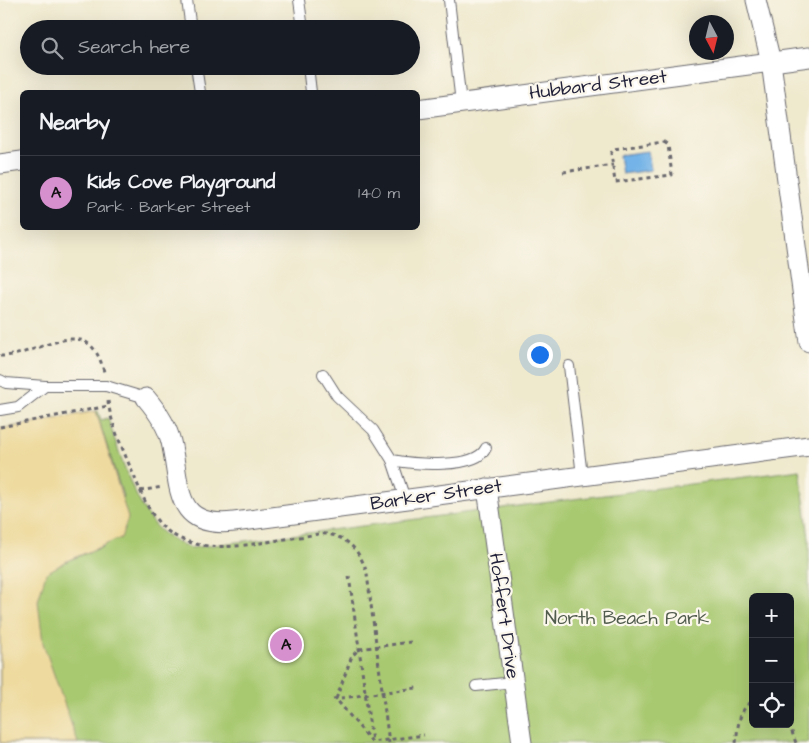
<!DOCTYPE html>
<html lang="en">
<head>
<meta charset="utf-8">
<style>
  :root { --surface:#171b24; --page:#20242c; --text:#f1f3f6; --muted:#9ea1a6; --line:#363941; --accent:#d690ce }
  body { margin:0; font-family:"Architects Daughter",sans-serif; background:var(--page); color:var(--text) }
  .controls { position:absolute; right:15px; bottom:15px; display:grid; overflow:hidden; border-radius:8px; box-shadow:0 5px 20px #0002 }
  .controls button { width:45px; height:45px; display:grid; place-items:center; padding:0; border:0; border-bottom:1px solid var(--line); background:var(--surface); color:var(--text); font:25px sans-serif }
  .compass { position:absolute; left:689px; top:15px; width:45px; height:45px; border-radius:50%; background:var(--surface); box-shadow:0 5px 20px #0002; rotate:173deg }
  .you { position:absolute; left:539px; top:354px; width:18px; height:18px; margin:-12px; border:4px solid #fff; border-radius:50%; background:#1a73e8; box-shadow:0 0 0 8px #1a73e833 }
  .badge { display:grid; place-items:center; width:32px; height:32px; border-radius:50%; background:var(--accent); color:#111; font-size:16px; font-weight:700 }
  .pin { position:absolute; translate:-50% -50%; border:2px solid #fff; box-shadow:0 1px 5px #0006 }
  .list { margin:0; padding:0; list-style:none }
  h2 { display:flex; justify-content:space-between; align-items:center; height:65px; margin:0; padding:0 20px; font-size:21px }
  h2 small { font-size:16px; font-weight:400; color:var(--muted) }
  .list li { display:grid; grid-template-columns:32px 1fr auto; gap:15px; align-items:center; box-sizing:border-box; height:75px; padding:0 20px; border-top:1px solid var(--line) }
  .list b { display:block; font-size:19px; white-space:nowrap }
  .list p { margin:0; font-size:16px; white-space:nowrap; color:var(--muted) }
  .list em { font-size:16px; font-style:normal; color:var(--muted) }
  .icon { flex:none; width:28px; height:28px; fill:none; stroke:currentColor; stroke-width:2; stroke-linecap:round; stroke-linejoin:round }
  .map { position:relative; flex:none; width:809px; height:743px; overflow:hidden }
  .search { position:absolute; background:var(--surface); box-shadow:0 5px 20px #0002; left:20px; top:20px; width:400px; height:55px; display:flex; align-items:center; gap:12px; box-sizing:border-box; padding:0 18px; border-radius:28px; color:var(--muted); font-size:19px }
  .panel { position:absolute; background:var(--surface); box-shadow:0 5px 20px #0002; left:20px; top:90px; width:400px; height:140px; border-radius:8px }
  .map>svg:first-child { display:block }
  .green { fill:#a9c971; stroke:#667656; fill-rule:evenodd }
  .sand { fill:#eeda9e; stroke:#887e6c }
  .water { fill:#73b3e7; stroke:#4a6a91 }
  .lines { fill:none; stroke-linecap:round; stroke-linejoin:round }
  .lane-casing { stroke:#6a686e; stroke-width:12 }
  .street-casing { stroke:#6a686e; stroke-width:21 }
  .path { stroke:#6a686e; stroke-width:3; stroke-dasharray:4 4; stroke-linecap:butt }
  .lane { stroke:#fff; stroke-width:10 }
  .street { stroke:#fff; stroke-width:19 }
  .labels { text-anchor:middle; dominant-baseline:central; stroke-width:4.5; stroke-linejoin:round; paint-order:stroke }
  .street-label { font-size:19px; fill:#22223b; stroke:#fbf7ec }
  .park-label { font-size:19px; fill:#515c4e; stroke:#fbf7ec }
</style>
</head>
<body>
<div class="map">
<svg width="809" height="743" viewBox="0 0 809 743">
  <rect width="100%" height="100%" fill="#fbf7ec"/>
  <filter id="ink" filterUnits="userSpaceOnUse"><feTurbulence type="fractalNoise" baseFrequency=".02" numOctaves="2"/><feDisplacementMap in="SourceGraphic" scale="10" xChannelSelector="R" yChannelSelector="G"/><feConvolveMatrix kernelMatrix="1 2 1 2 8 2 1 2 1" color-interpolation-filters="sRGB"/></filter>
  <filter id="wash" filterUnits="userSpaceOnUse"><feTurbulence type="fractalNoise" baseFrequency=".0096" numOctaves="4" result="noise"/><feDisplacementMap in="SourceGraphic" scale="20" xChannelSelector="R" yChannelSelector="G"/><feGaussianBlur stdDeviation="1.12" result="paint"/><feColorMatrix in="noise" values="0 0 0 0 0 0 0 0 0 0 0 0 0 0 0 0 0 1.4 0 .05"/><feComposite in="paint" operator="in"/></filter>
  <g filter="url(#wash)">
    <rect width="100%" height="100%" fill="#efe9ce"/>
    <path class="green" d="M96 411H98L101 420 108 418C118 450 132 495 152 522 161 534 176 542 190 548L800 470 809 539V743H0V575L57 567 69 560 103 547 123 496ZM753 597H790V724H753Z"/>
    <polygon class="sand" points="96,411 128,518 121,538 69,560 46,573 38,601 43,643 78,743 0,743 0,429"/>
    <polygon class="water" points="648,151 651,170 622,174 619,155"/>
  </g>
  <g filter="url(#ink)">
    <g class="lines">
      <g class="lane-casing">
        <g id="lane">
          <polyline points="187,0 191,29"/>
          <polyline points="299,0 303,29"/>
          <polyline points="449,0 461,103"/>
          <polyline points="196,66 200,92"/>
          <polyline points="308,66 311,92"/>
          <polyline points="569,366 582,476"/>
          <polyline points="323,374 337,396 373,430 392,460 405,499"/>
          <polyline points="0,380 6,383 45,386 106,386 146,398"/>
          <polyline points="0,410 18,407 45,386"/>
          <path d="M392 460C413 464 476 470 486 448"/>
          <polyline points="476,686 514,682"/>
        </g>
      </g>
      <g class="street-casing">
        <g id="street">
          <polyline points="756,0 771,62 809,342"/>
          <polyline points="418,109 809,57"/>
          <polyline points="0,164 22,161"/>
          <path d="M146 398C157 411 167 425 171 442 181 484 172 529 234 522L809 446"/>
          <polyline points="487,488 522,743"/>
        </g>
      </g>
      <g class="path">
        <polygon points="664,142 668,145 672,175 615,182 611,153 614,149"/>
        <polyline points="563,172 613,165"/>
        <path d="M0 356C41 357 88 308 104 372"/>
        <path d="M108 401C111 424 122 447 131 469 140 489 147 512 164 528 200 560 257 542 300 537 308 536 318 533 326 534 348 536 362 554 367 574L389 743"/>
        <polyline points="0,427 108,406"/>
        <polyline points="140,491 162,487"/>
        <polyline points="349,576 372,742"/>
        <polyline points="411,642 359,649 352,656 336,699 372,742 424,735"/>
        <polyline points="333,699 417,688"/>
        <polyline points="789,724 796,743"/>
        <path d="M736 743C738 728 738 709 753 701"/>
      </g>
      <use href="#lane" class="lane"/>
      <use href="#street" class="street"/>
    </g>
  </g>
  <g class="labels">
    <g class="street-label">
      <text transform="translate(598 85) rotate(-7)">Hubbard Street</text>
      <text transform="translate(436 495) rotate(-8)">Barker Street</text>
      <text transform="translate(504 616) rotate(82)">Hoffert Drive</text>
    </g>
    <g class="park-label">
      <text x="627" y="618">North Beach Park</text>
    </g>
  </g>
</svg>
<div class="controls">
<button>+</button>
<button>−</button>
<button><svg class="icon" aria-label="locate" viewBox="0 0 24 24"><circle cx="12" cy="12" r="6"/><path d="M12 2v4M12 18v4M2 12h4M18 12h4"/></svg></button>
</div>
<svg class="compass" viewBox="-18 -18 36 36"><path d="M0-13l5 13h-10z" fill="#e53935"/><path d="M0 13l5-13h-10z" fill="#9ea1a6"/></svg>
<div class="you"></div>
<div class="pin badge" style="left:286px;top:645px">A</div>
<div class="search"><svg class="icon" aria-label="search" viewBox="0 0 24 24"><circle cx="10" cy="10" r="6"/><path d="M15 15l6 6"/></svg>Search here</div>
<section class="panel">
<h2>Nearby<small></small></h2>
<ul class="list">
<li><span class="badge">A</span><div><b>Kids Cove Playground</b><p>Park · Barker Street</p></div><em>140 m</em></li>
</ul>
</section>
</div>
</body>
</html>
